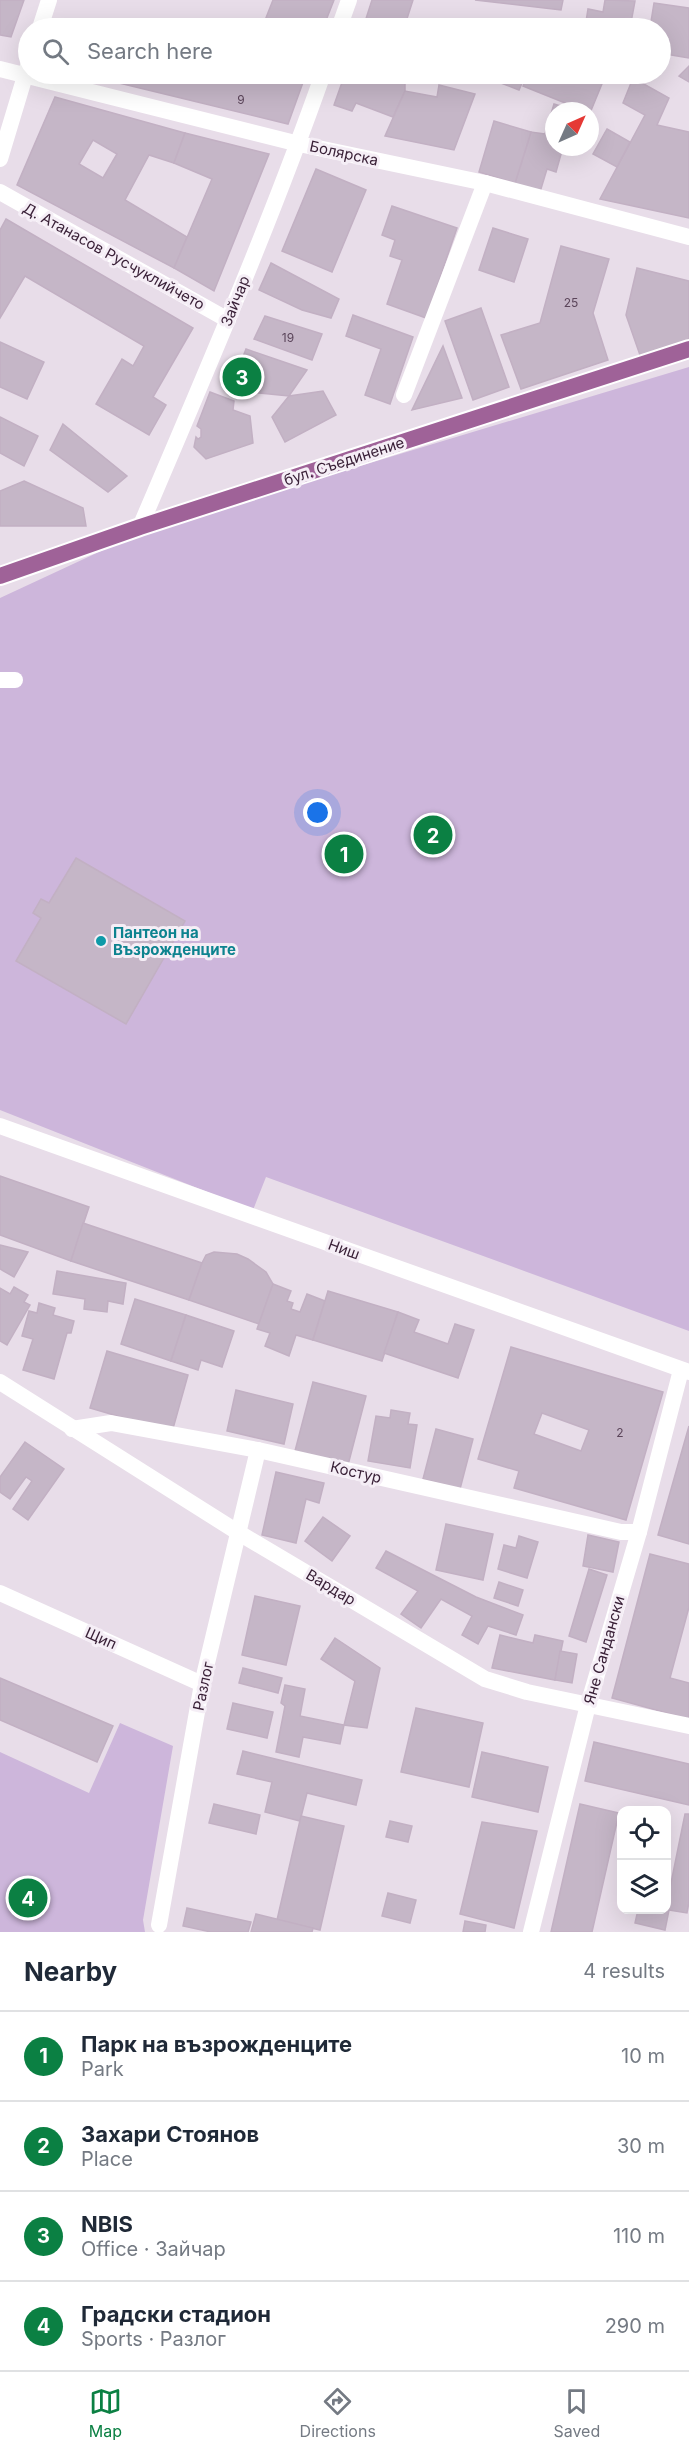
<!DOCTYPE html>
<html lang="en">
<head>
<meta charset="utf-8">
<style>
  :root { --surface:#fff; --page:#f2f2f3; --text:#1f2937; --muted:#747a83; --line:#e0e1e3; --accent:#0b8043 }
  body { margin:0; font-family:Inter,sans-serif; background:var(--page); color:var(--text) }
  .controls { position:absolute; right:18px; bottom:18px; display:grid; overflow:hidden; border-radius:12px; box-shadow:0 6px 24px #0002 }
  .controls button { width:54px; height:54px; display:grid; place-items:center; padding:0; border:0; border-bottom:2px solid var(--line); background:var(--surface); color:var(--text); font:30px sans-serif }
  .compass { position:absolute; left:545px; top:102px; width:54px; height:54px; border-radius:50%; background:var(--surface); box-shadow:0 6px 24px #0002; rotate:45deg }
  .you { position:absolute; left:318px; top:813px; width:21px; height:21px; margin:-15px; border:4px solid #fff; border-radius:50%; background:#1a73e8; box-shadow:0 0 0 9px #1a73e833 }
  .badge { display:grid; place-items:center; width:39px; height:39px; border-radius:50%; background:var(--accent); color:#fff; font-size:20px; font-weight:700 }
  .pin { position:absolute; translate:-50% -50%; border:3px solid #fff; box-shadow:0 2px 6px #0006 }
  .list { margin:0; padding:0; list-style:none }
  h2 { display:flex; justify-content:space-between; align-items:center; height:78px; margin:0; padding:0 24px; font-size:26px }
  h2 small { font-size:20px; font-weight:400; color:var(--muted) }
  .list li { display:grid; grid-template-columns:39px 1fr auto; gap:18px; align-items:center; box-sizing:border-box; height:90px; padding:0 24px; border-top:2px solid var(--line) }
  .list b { display:block; font-size:22px; white-space:nowrap }
  .list p { margin:0; font-size:20px; white-space:nowrap; color:var(--muted) }
  .list em { font-size:20px; font-style:normal; color:var(--muted) }
  .icon { flex:none; width:33px; height:33px; fill:none; stroke:currentColor; stroke-width:2; stroke-linecap:round; stroke-linejoin:round }
  .map { position:relative; flex:none; width:689px; height:1932px; overflow:hidden }
  .search { position:absolute; background:var(--surface); box-shadow:0 6px 24px #0002; left:18px; right:18px; top:18px; height:66px; display:flex; align-items:center; gap:15px; box-sizing:border-box; padding:0 21px; border-radius:33px; color:var(--muted); font-size:22px }
  .sheet { height:438px; background:var(--surface) }
  nav { display:flex; justify-content:space-around; align-items:center; box-sizing:border-box; height:84px; border-top:2px solid var(--line); background:var(--surface); font-size:16px; color:var(--muted) }
  nav a { display:grid; justify-items:center; gap:3px }
  nav .on { color:var(--accent) }
  .map>svg:first-child { display:block }
  .green { fill:#cdb6db }
  .building { fill:#c5b6c7; stroke:#c2b0c3; stroke-width:1.5; fill-rule:evenodd }
  .lines { fill:none; stroke-linecap:round; stroke-linejoin:round }
  .primary-casing { stroke:#fff; stroke-width:20 }
  .pedestrian { stroke:#fff; stroke-width:16 }
  .minor { stroke:#fff; stroke-width:16 }
  .primary { stroke:#9f6298; stroke-width:16 }
  .culture-dot { fill:#0f9aa8; stroke:#f5eef6; stroke-width:2 }
  .labels { text-anchor:middle; dominant-baseline:central; stroke-width:6; stroke-linejoin:round; paint-order:stroke }
  .number-label { font-size:12px; fill:#5b455a }
  .street-label { font-size:15px; fill:#381f36; stroke:#f5eef6 }
  .culture-label { font-size:15px; font-weight:bold; fill:#0d838f; stroke:#f5eef6; text-anchor:start }
</style>
</head>
<body>
<div class="map">
<svg width="689" height="1932" viewBox="0 0 689 1932">
  <rect width="100%" height="100%" fill="#e8dde9"/>
  <g class="green">
    <polygon points="689,367 689,1331 266,1177 253,1210 0,1110 0,598 144,531"/>
    <polygon points="120,1723 173,1746 143,1920 145,1932 0,1932 0,1752 89,1793"/>
  </g>
  <g class="building">
    <polygon points="0,0 24,0 11,37 0,35"/>
    <polygon points="273,0 334,0 323,28 262,28"/>
    <polygon points="372,0 413,0 404,28 363,28"/>
    <polygon points="475,0 563,0 561,10"/>
    <polygon points="605,0 635,1 630,28 585,28 588,9 603,12"/>
    <polygon points="654,3 689,8 689,58 660,53 660,28 650,28"/>
    <polygon points="75,20 111,28 73,28"/>
    <polygon points="689,66 689,82 679,76"/>
    <polygon points="82,74 306,74 288,124"/>
    <polygon points="345,74 382,74 405,83 405,91 393,117 356,103 352,111 334,105"/>
    <polygon points="382,74 410,74 405,83"/>
    <polygon points="430,74 450,74 447,80"/>
    <polygon points="477,74 526,74 519,90"/>
    <polygon points="528,74 606,74 590,113 523,86"/>
    <polygon points="633,78 669,98 657,125 689,132 689,218 600,199 645,115 623,103"/>
    <polygon points="439,85 475,94 454,150 385,136 405,91 437,97"/>
    <path d="M55 97 185 133 174 163 149 155 125 200 187 237 174 268 17 185ZM93 140 117 154 103 178 79 164Z"/>
    <polygon points="554,104 574,110 554,111 554,147 563,147 556,172 547,169 540,192 515,183 531,132 545,134"/>
    <polygon points="494,121 531,132 515,183 479,172"/>
    <polygon points="607,129 630,142 617,167 593,154"/>
    <polygon points="185,133 269,154 214,291 174,268 212,179 174,163"/>
    <polygon points="316,169 366,190 332,272 282,251"/>
    <polygon points="392,206 457,228 426,318 387,304 402,260 390,256 395,240 382,235"/>
    <polygon points="6,219 193,328 153,397 166,405 149,435 96,404 122,359 133,366 144,346 25,276 0,318 0,230"/>
    <polygon points="493,228 528,239 514,282 479,270"/>
    <polygon points="561,246 609,259 593,313 608,360 521,389 501,335 540,323"/>
    <polygon points="271,263 339,299 331,318 302,310 259,290"/>
    <polygon points="637,268 689,281 689,339 640,355 626,315"/>
    <polygon points="481,308 509,387 473,400 445,321"/>
    <polygon points="353,315 413,337 390,404 365,395 381,349 346,336"/>
    <polygon points="265,316 322,334 312,360 254,339"/>
    <polygon points="0,342 44,362 27,399 0,387"/>
    <polygon points="443,346 462,398 412,410"/>
    <polygon points="246,349 307,370 289,396 230,390"/>
    <polygon points="323,391 336,415 285,442 272,417 289,396"/>
    <polygon points="210,392 234,401 233,410 250,416 253,443 206,459 194,447 196,437 198,439 201,437 201,429 197,426"/>
    <polygon points="0,417 38,436 24,466 0,453"/>
    <polygon points="63,424 127,476 108,492 50,450"/>
    <polygon points="24,481 83,508 86,526 0,526 0,491"/>
    <polygon points="76,858 185,921 126,1024 16,961 41,918 33,913 41,899 49,903"/>
    <polygon points="0,1176 89,1207 71,1261 0,1235"/>
    <polygon points="83,1223 202,1263 189,1300 71,1261"/>
    <polygon points="0,1245 28,1252 14,1277 0,1269"/>
    <polygon points="214,1252 237,1254 248,1259 266,1272 273,1284 259,1324 189,1300 202,1263 206,1255"/>
    <polygon points="57,1271 126,1283 123,1304 108,1301 107,1312 84,1309 85,1299 53,1294"/>
    <polygon points="273,1284 291,1291 287,1301 293,1303 291,1309 300,1312 307,1294 325,1301 313,1340 296,1335 289,1356 265,1346 270,1333 257,1329"/>
    <polygon points="14,1287 28,1295 24,1302 30,1305 7,1345 0,1341 0,1288 10,1294"/>
    <polygon points="328,1291 398,1312 382,1361 313,1340"/>
    <polygon points="135,1299 186,1315 171,1361 121,1344"/>
    <polygon points="39,1303 55,1308 53,1315 74,1321 71,1333 67,1333 54,1379 23,1370 33,1339 22,1336 29,1311 37,1313"/>
    <polygon points="398,1312 419,1320 414,1332 448,1344 455,1324 474,1330 458,1378 384,1353"/>
    <polygon points="186,1315 234,1331 222,1367 201,1360 198,1370 171,1361"/>
    <path d="M511 1347 663 1392 626 1520 514 1488 519 1471 478 1459ZM542 1413 589 1430 581 1451 534 1434Z"/>
    <polygon points="107,1351 188,1375 172,1432 90,1408"/>
    <polygon points="313,1382 366,1396 348,1465 295,1451"/>
    <polygon points="236,1390 293,1404 284,1444 227,1431"/>
    <polygon points="391,1410 410,1413 408,1424 417,1425 410,1468 368,1461 376,1416 390,1418"/>
    <polygon points="689,1426 689,1544 658,1535"/>
    <polygon points="436,1429 473,1439 460,1489 423,1479"/>
    <polygon points="25,1442 64,1469 28,1520 13,1509 32,1481 26,1477 10,1499 0,1492 0,1477"/>
    <polygon points="276,1472 324,1483 319,1503 306,1499 296,1543 262,1535"/>
    <polygon points="323,1517 350,1536 332,1561 305,1541"/>
    <polygon points="446,1524 493,1534 483,1580 436,1570"/>
    <polygon points="588,1535 619,1542 613,1572 583,1566"/>
    <polygon points="519,1536 538,1542 527,1578 498,1569 504,1545 516,1548"/>
    <polygon points="386,1551 476,1597 523,1615 516,1635 488,1626 478,1644 462,1635 472,1616 441,1599 421,1628 401,1614 418,1591 376,1568"/>
    <polygon points="650,1554 689,1564 689,1607 670,1678 689,1683 689,1719 612,1698"/>
    <polygon points="589,1569 607,1575 586,1642 569,1636"/>
    <polygon points="499,1582 523,1590 518,1606 494,1598"/>
    <polygon points="255,1596 300,1606 286,1665 242,1655"/>
    <polygon points="500,1635 533,1643 535,1635 563,1641 555,1680 492,1668"/>
    <polygon points="335,1638 380,1668 367,1728 344,1725 355,1681 321,1659"/>
    <polygon points="560,1651 577,1654 572,1683 555,1680"/>
    <polygon points="243,1668 282,1678 278,1693 239,1683"/>
    <polygon points="0,1678 113,1726 97,1762 0,1720"/>
    <polygon points="285,1685 305,1689 300,1716 344,1725 340,1744 303,1737 299,1757 276,1752 285,1706 281,1703"/>
    <polygon points="233,1703 273,1712 267,1738 227,1729"/>
    <polygon points="416,1708 483,1723 469,1787 401,1772"/>
    <polygon points="594,1742 689,1764 689,1805 585,1781"/>
    <polygon points="243,1751 362,1780 356,1805 307,1793 300,1821 265,1812 272,1782 237,1774"/>
    <polygon points="482,1752 548,1767 538,1812 472,1797"/>
    <polygon points="214,1804 260,1815 256,1834 209,1823"/>
    <polygon points="580,1804 619,1813 592,1932 551,1932"/>
    <polygon points="685,1814 689,1814 689,1902 687,1913 669,1910 665,1930 635,1923 638,1910 666,1910 666,1887 670,1888"/>
    <polygon points="301,1816 344,1826 320,1930 277,1920"/>
    <polygon points="390,1821 412,1826 408,1842 386,1837"/>
    <polygon points="482,1822 537,1831 514,1928 460,1914"/>
    <polygon points="388,1893 416,1900 410,1923 382,1916"/>
    <polygon points="187,1908 251,1922 248,1932 211,1932 183,1926"/>
    <polygon points="256,1914 313,1928 312,1932 251,1932"/>
    <polygon points="465,1921 486,1925 485,1932 463,1932"/>
  </g>
  <g class="lines">
    <g class="primary-casing">
      <polyline id="primary" points="0,576 140,527 689,349"/>
    </g>
    <polyline class="pedestrian" points="0,680 15,680"/>
    <g class="minor">
      <polyline points="40,28 49,0"/>
      <polyline points="339,28 349,0"/>
      <polyline points="0,69 299,144 485,183 689,237"/>
      <polyline points="0,159 28,66"/>
      <polyline points="0,192 228,320"/>
      <polyline points="404,395 485,183"/>
      <path d="M140 527C204 377 269 227 323 74"/>
      <polyline points="0,1126 689,1372"/>
      <polyline points="0,1382 239,1533 485,1679 527,1692 689,1726"/>
      <polyline points="72,1429 111,1423 258,1450 621,1532 639,1532"/>
      <polyline points="0,1593 202,1684"/>
      <polyline points="159,1925 202,1684 258,1450"/>
      <polyline points="531,1932 588,1705 639,1532 681,1370"/>
    </g>
    <use href="#primary" class="primary"/>
  </g>
  <circle class="culture-dot" cx="101" cy="941" r="6"/>
  <g class="labels">
    <g class="number-label">
      <text x="241" y="99">9</text>
      <text x="571" y="302">25</text>
      <text x="288" y="337">19</text>
      <text x="620" y="1432">2</text>
    </g>
    <g class="street-label">
      <text transform="translate(344 153) rotate(12)">Болярска</text>
      <text transform="translate(114 256) rotate(29)">Д. Атанасов Русчуклийчето</text>
      <text transform="translate(235 301) rotate(-68)">Зайчар</text>
      <text transform="translate(344 461) rotate(-18)">бул. Съединение</text>
      <text transform="translate(344 1249) rotate(20)">Ниш</text>
      <text transform="translate(356 1472) rotate(13)">Костур</text>
      <text transform="translate(331 1587) rotate(31)">Вардар</text>
      <text transform="translate(101 1638) rotate(24)">Щип</text>
      <text transform="translate(604 1650) rotate(-74)">Яне Сандански</text>
      <text transform="translate(203 1686) rotate(-78)">Разлог</text>
    </g>
    <g class="culture-label">
      <text x="113" y="932">Пантеон на<tspan x="113" dy="17">Възрожденците</tspan></text>
    </g>
  </g>
</svg>
<div class="controls">
<button><svg class="icon" aria-label="locate" viewBox="0 0 24 24"><circle cx="12" cy="12" r="6"/><path d="M12 2v4M12 18v4M2 12h4M18 12h4"/></svg></button>
<button><svg class="icon" aria-label="layers" viewBox="0 0 24 24"><path d="M12 4l9 5-9 5-9-5zM3 14l9 5 9-5"/></svg></button>
</div>
<svg class="compass" viewBox="-18 -18 36 36"><path d="M0-13l5 13h-10z" fill="#e53935"/><path d="M0 13l5-13h-10z" fill="#747a83"/></svg>
<div class="you"></div>
<div class="pin badge" style="left:344px;top:854px">1</div>
<div class="pin badge" style="left:433px;top:835px">2</div>
<div class="pin badge" style="left:242px;top:377px">3</div>
<div class="pin badge" style="left:28px;top:1898px">4</div>
<div class="search"><svg class="icon" aria-label="search" viewBox="0 0 24 24"><circle cx="10" cy="10" r="6"/><path d="M15 15l6 6"/></svg>Search here</div>
</div>
<section class="sheet">
<h2>Nearby<small>4 results</small></h2>
<ul class="list">
<li><span class="badge">1</span><div><b>Парк на възрожденците</b><p>Park</p></div><em>10 m</em></li>
<li><span class="badge">2</span><div><b>Захари Стоянов</b><p>Place</p></div><em>30 m</em></li>
<li><span class="badge">3</span><div><b>NBIS</b><p>Office · Зайчар</p></div><em>110 m</em></li>
<li><span class="badge">4</span><div><b>Градски стадион</b><p>Sports · Разлог</p></div><em>290 m</em></li>
</ul>
</section>
<nav>
<a class="on"><svg class="icon" aria-label="map" viewBox="0 0 24 24"><path d="M3 6l6-2 6 2 6-2v14l-6 2-6-2-6 2zM9 4v14M15 6v14"/></svg>Map</a>
<a><svg class="icon" aria-label="directions" viewBox="0 0 24 24"><path d="M12 3l9 9-9 9-9-9zM9 14v-3h6M13 9l2 2-2 2"/></svg>Directions</a>
<a><svg class="icon" aria-label="saved" viewBox="0 0 24 24"><path d="M7 4h10v16l-5-4-5 4z"/></svg>Saved</a>
</nav>
</body>
</html>
